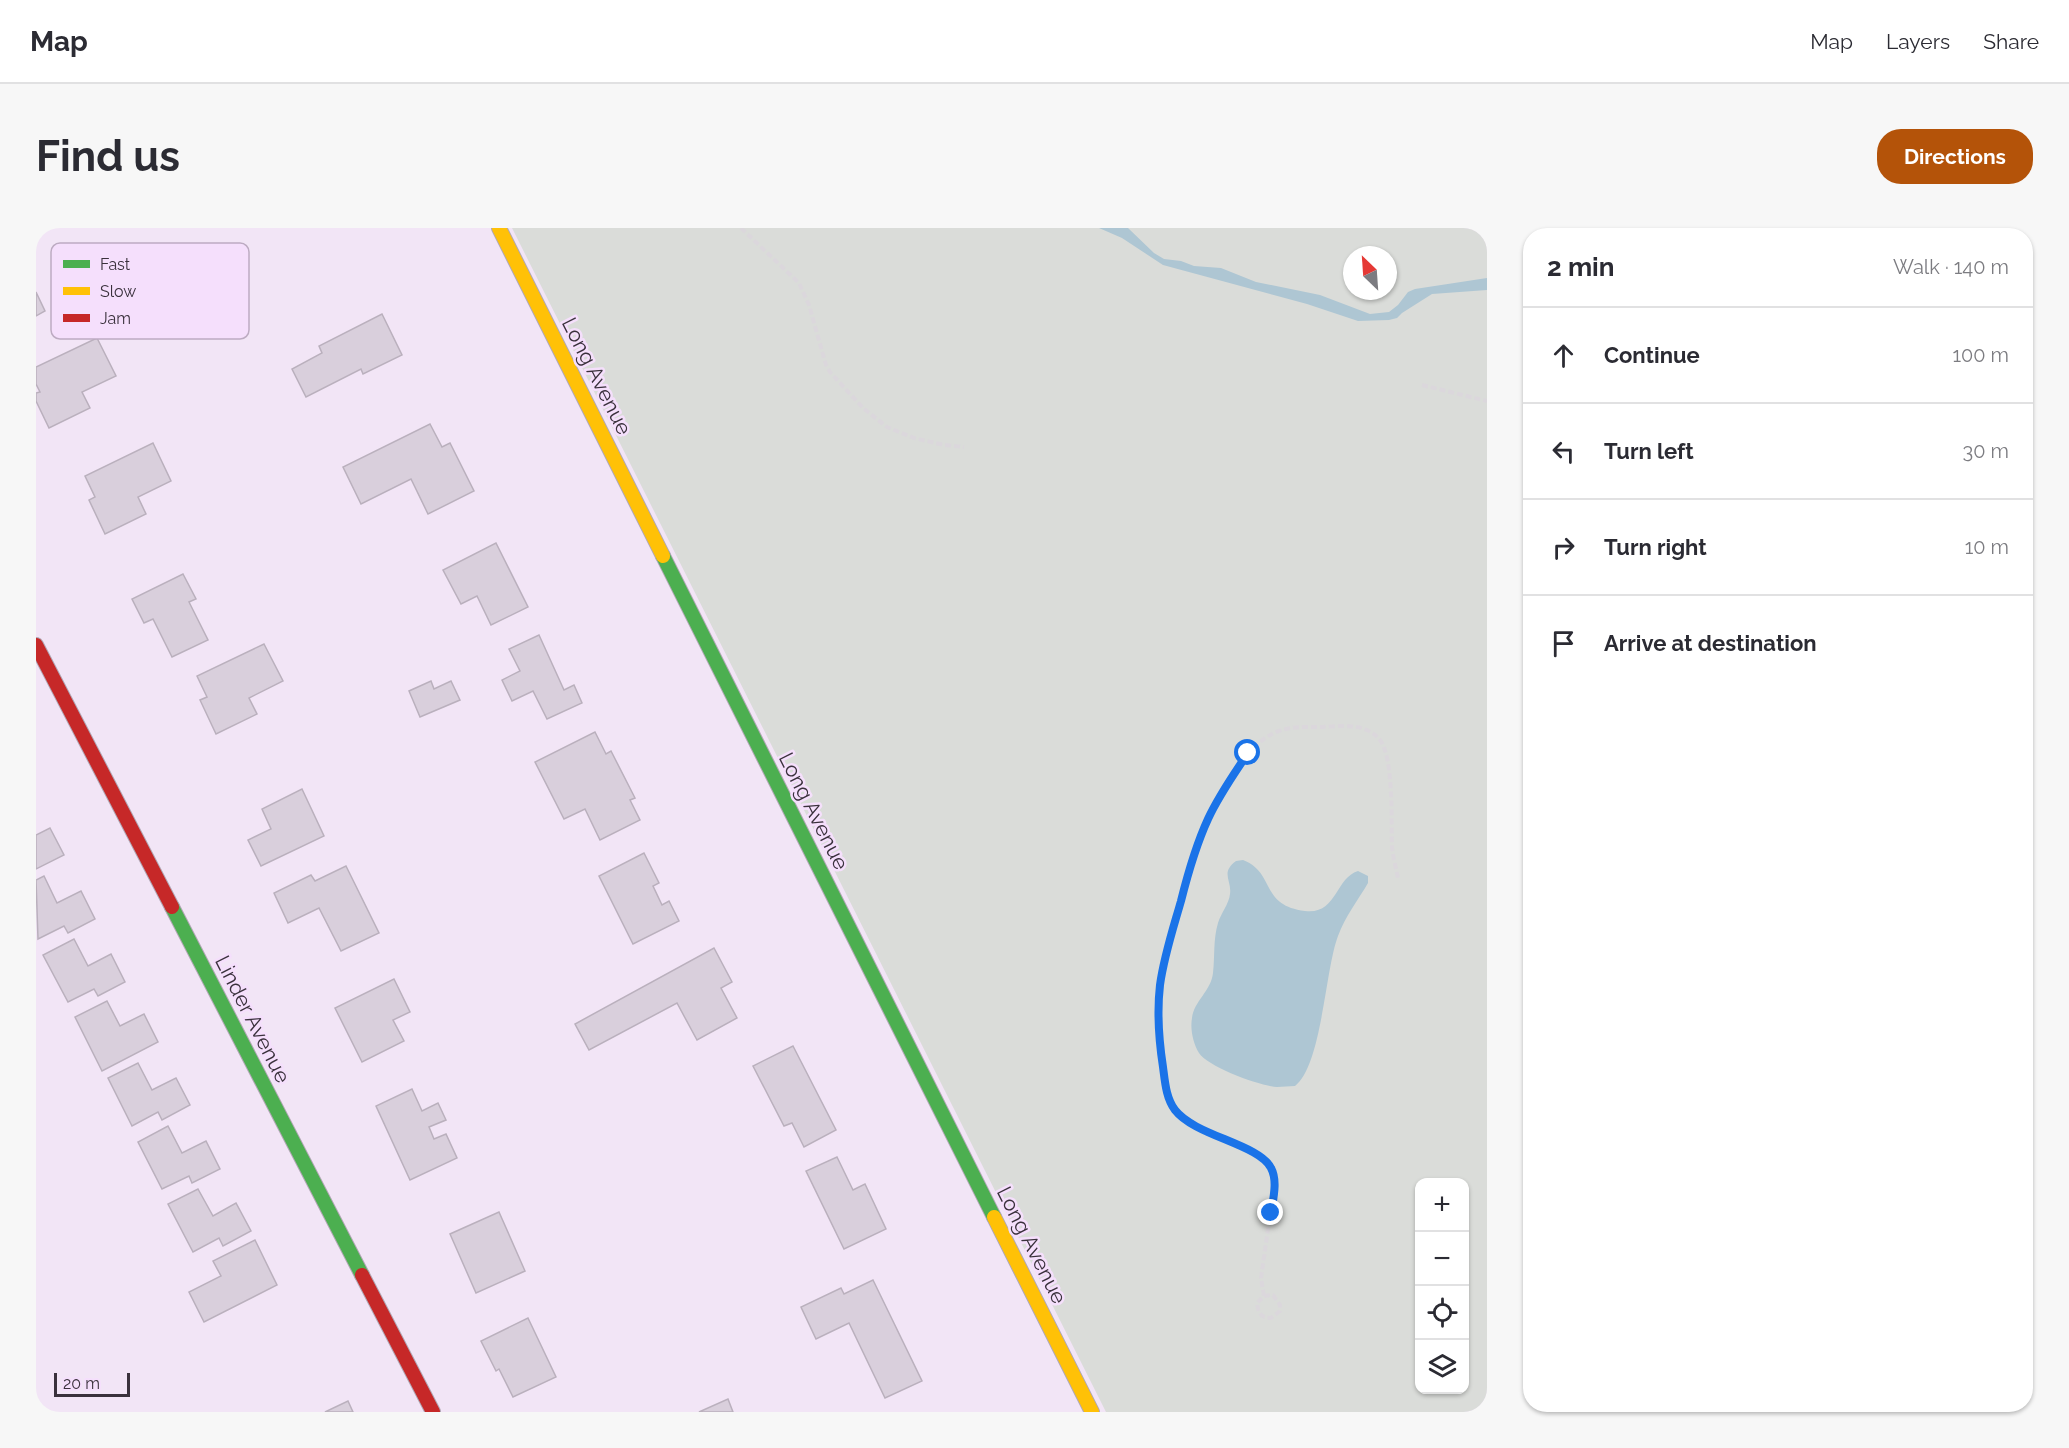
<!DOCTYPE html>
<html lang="en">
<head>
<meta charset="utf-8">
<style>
  :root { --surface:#fff; --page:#f7f7f7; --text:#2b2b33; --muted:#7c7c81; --line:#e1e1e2; --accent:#b45309 }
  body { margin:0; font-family:Raleway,sans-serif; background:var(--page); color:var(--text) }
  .controls { position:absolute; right:18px; bottom:18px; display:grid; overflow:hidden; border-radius:12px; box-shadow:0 2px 4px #0004 }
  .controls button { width:54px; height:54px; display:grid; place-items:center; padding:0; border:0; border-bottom:2px solid var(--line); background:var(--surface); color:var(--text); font:30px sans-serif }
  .compass { position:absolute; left:1307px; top:18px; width:54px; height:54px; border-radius:50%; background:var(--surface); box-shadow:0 2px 4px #0004; rotate:335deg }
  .scale { position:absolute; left:18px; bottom:15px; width:76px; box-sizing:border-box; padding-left:6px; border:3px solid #3a313c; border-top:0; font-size:16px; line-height:21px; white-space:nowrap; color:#3a313c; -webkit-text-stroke:4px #f5dffc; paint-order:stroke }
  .stop { position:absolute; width:18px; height:18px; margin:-14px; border:4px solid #1a73e8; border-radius:50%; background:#fff }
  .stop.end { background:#1a73e8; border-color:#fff; box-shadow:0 2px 6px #0008 }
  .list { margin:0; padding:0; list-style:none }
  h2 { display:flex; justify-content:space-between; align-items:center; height:78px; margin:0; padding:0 24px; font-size:26px }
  h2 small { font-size:20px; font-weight:400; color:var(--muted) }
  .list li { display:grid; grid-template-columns:39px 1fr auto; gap:18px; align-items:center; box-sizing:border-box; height:96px; padding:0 24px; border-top:2px solid var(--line) }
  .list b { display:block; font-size:22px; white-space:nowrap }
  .list em { font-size:20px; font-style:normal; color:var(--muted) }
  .icon { flex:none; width:33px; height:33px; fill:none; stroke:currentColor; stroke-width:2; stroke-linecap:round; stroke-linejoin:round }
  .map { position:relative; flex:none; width:1451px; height:1184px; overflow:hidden; border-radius:24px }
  header { display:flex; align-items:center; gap:36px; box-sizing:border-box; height:84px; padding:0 30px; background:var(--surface); border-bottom:2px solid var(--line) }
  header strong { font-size:28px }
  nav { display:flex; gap:33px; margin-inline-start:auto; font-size:21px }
  .intro { display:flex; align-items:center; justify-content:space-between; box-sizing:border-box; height:144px; padding:0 36px }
  h1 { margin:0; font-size:42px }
  .button { padding:15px 27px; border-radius:24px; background:var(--accent); color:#fff; font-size:21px; font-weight:700 }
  main { display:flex; gap:36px; padding:0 36px }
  aside { flex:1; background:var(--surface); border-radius:24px; box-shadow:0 2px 4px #0004 }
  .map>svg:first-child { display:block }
  .green { fill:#dadcd9; fill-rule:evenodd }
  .water { fill:#aec6d3 }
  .building { fill:#d9cfdc; stroke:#bab0bd; stroke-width:1.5 }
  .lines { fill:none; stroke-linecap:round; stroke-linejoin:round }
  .fast-casing { stroke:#b1a7b4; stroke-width:16 }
  .slow-casing { stroke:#b1a7b4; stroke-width:16 }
  .jam-casing { stroke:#b1a7b4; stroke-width:16 }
  .path { stroke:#dbd7dc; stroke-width:4; stroke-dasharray:6 3; stroke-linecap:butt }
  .fast { stroke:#4caf50; stroke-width:14 }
  .slow { stroke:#ffc107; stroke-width:14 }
  .jam { stroke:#c62828; stroke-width:14 }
  .route { stroke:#1a73e8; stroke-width:8 }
  .labels { text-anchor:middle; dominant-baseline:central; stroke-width:5; stroke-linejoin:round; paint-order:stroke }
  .street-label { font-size:21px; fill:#3a313c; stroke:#f5dffc }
  .key { fill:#f5dffc; stroke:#bdabc2; stroke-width:1.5 }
  .key-label { font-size:16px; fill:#3a313c }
</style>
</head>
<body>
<header>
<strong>Map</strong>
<nav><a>Map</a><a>Layers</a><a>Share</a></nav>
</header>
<div class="intro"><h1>Find us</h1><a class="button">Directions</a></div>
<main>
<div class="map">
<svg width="1451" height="1184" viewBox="0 0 1451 1184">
  <rect width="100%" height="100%" fill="#f2e5f6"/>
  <path class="green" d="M476 0H1451V1184H1070ZM1316 27H1352V63H1316ZM1384 954H1428V1162H1384Z"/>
  <g class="water">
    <polygon points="1063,0 1092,0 1118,25 1128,31 1145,33 1158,38 1185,40 1220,54 1284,67 1334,86 1353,84 1362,77 1372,64 1379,61 1451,50 1451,62 1396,66 1366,85 1361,90 1353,92 1322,93 1271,76 1127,37 1086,10"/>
    <path d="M1207 632C1240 645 1223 677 1269 683 1301 687 1299 650 1322 643L1332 648V655C1322 672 1309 689 1302 708 1289 742 1286 837 1259 858 1253 858 1247 859 1241 859 1224 858 1172 839 1163 825 1157 815 1154 801 1156 790 1158 773 1175 763 1177 745 1179 728 1177 712 1182 695 1185 685 1193 676 1194 666 1196 652 1184 645 1200 633Z"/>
  </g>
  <g class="building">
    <polygon points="0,64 9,83 0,88"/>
    <polygon points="346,86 366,127 327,146 325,141 270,169 256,141 286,125 283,118"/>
    <polygon points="61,110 80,148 46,164 54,180 13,200 0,173 0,165 4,164 0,156 0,139"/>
    <polygon points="394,196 406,219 414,215 438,263 392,286 375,251 325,276 307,239"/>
    <polygon points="117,215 135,253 102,269 110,286 69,306 53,272 59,269 49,248"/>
    <polygon points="460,315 492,379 455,397 441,368 425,376 407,342"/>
    <polygon points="147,346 160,371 153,374 172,412 136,429 117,391 108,395 96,371"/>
    <polygon points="503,407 528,462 538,457 546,475 511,491 497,463 476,473 466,452 484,443 473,421"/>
    <polygon points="228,416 247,453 213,470 221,486 180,506 164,472 171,469 161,448"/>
    <polygon points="395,453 398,461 415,453 424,472 384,489 373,463"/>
    <polygon points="559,504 570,526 575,523 599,570 594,572 604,592 564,612 549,581 528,591 499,534"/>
    <polygon points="266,561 288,608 225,638 212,612 235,601 226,581"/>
    <polygon points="14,600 28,627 0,641 0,607"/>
    <polygon points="608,625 623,655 617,658 626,677 633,673 643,693 597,716 563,648"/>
    <polygon points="310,638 343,705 305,723 283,680 252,695 238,665 275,647 279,653"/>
    <polygon points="8,648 21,675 45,663 59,691 32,705 28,698 2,711 0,652"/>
    <polygon points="38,711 52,738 75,726 89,754 62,768 58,761 32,774 7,727"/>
    <polygon points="678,720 696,754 685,760 701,790 661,812 641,775 553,822 539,796"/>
    <polygon points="358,751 374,784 357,792 368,813 326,834 299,780"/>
    <polygon points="71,773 84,798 108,786 122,814 66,843 39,789"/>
    <polygon points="757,818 800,902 768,919 756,895 748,898 717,838"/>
    <polygon points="102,835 116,862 140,850 154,877 126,892 122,884 96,898 72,850"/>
    <polygon points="376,861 386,883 402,875 410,892 393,899 398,911 410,906 421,930 374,952 340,878"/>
    <polygon points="132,898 146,925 170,913 184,941 156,955 153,948 126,961 102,914"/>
    <polygon points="801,929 817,962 829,956 850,1001 808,1021 770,943"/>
    <polygon points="162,961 177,988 200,975 215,1003 187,1018 183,1010 157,1024 132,976"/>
    <polygon points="463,984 489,1043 440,1065 414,1006"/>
    <polygon points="219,1012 241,1057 168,1094 153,1064 185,1048 177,1033"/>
    <polygon points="837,1052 886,1153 849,1170 813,1095 780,1111 765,1079 805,1060 808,1066"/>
    <polygon points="492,1090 520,1149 477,1169 463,1141 460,1143 445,1113"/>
    <polygon points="692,1171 697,1184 663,1184"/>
    <polygon points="312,1173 317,1184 289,1184"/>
  </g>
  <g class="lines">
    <g class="fast-casing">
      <g id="fast">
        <polyline points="627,328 958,989"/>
        <polyline points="136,679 326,1047"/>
      </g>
    </g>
    <g class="slow-casing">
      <g id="slow">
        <polyline points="463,0 627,328"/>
        <polyline points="958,989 1056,1184"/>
      </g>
    </g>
    <g class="jam-casing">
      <g id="jam">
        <polyline points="0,417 136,679"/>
        <polyline points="326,1047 397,1184"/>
      </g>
    </g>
    <g class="path">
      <polyline points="705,0 763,55 773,77 790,137 794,144 827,180 851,199 878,210 908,217 928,219"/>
      <polyline points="1386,157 1451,173"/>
      <path d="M1228 1068 1237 1067 1244 1077V1083L1235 1090C1225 1090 1222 1085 1221 1075L1228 1068 1225 1050 1239 952C1237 948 1237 942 1235 939 1219 913 1149 909 1133 874 1127 859 1125 837 1124 820 1122 800 1122 777 1124 757 1133 696 1178 535 1236 506 1251 498 1268 499 1285 499 1304 498 1330 494 1344 512 1358 531 1355 593 1356 619 1357 629 1360 640 1362 650"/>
    </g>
    <use href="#fast" class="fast"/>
    <use href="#slow" class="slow"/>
    <use href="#jam" class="jam"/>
  </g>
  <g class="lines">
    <path class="route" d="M1212 525C1198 546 1183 567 1172 591 1160 617 1152 645 1145 673 1137 701 1128 728 1124 757 1121 783 1123 813 1127 839 1129 854 1130 870 1139 882 1159 908 1223 916 1235 940 1242 953 1237 971 1235 985"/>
  </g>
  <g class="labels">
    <g class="street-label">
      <text transform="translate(561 148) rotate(63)">Long Avenue</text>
      <text transform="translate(778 583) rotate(63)">Long Avenue</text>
      <text transform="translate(217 791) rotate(63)">Linder Avenue</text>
      <text transform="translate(996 1017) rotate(63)">Long Avenue</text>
    </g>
  </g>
  <rect x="15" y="15" width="198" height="96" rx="9" class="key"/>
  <rect x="27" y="32" width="27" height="8" fill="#4caf50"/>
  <rect x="27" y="59" width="27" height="8" fill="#ffc107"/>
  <rect x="27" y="86" width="27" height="8" fill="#c62828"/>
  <g class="key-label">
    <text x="64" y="42">Fast</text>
    <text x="64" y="69">Slow</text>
    <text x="64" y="96">Jam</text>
  </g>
</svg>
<div class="controls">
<button>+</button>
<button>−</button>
<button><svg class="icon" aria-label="locate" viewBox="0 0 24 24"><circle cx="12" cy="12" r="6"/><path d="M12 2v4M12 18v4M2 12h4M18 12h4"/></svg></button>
<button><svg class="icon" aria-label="layers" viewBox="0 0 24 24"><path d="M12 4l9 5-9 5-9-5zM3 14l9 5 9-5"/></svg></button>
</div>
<svg class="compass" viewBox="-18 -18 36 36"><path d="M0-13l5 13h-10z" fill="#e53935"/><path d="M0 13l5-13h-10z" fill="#7c7c81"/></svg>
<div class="scale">20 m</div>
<div class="stop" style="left:1212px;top:525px"></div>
<div class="stop end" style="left:1235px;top:985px"></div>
</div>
<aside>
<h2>2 min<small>Walk · 140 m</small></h2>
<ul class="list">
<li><svg class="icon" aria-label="ahead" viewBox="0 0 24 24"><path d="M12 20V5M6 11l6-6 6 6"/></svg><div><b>Continue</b></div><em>100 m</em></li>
<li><svg class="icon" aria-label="left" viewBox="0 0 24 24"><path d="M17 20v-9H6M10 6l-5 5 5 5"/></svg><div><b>Turn left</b></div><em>30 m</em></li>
<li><svg class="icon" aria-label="right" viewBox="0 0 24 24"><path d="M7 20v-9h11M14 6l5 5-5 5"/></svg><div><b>Turn right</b></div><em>10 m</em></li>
<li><svg class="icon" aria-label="arrive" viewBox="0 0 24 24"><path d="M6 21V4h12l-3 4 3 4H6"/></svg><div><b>Arrive at destination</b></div></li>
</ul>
</aside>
</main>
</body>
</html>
